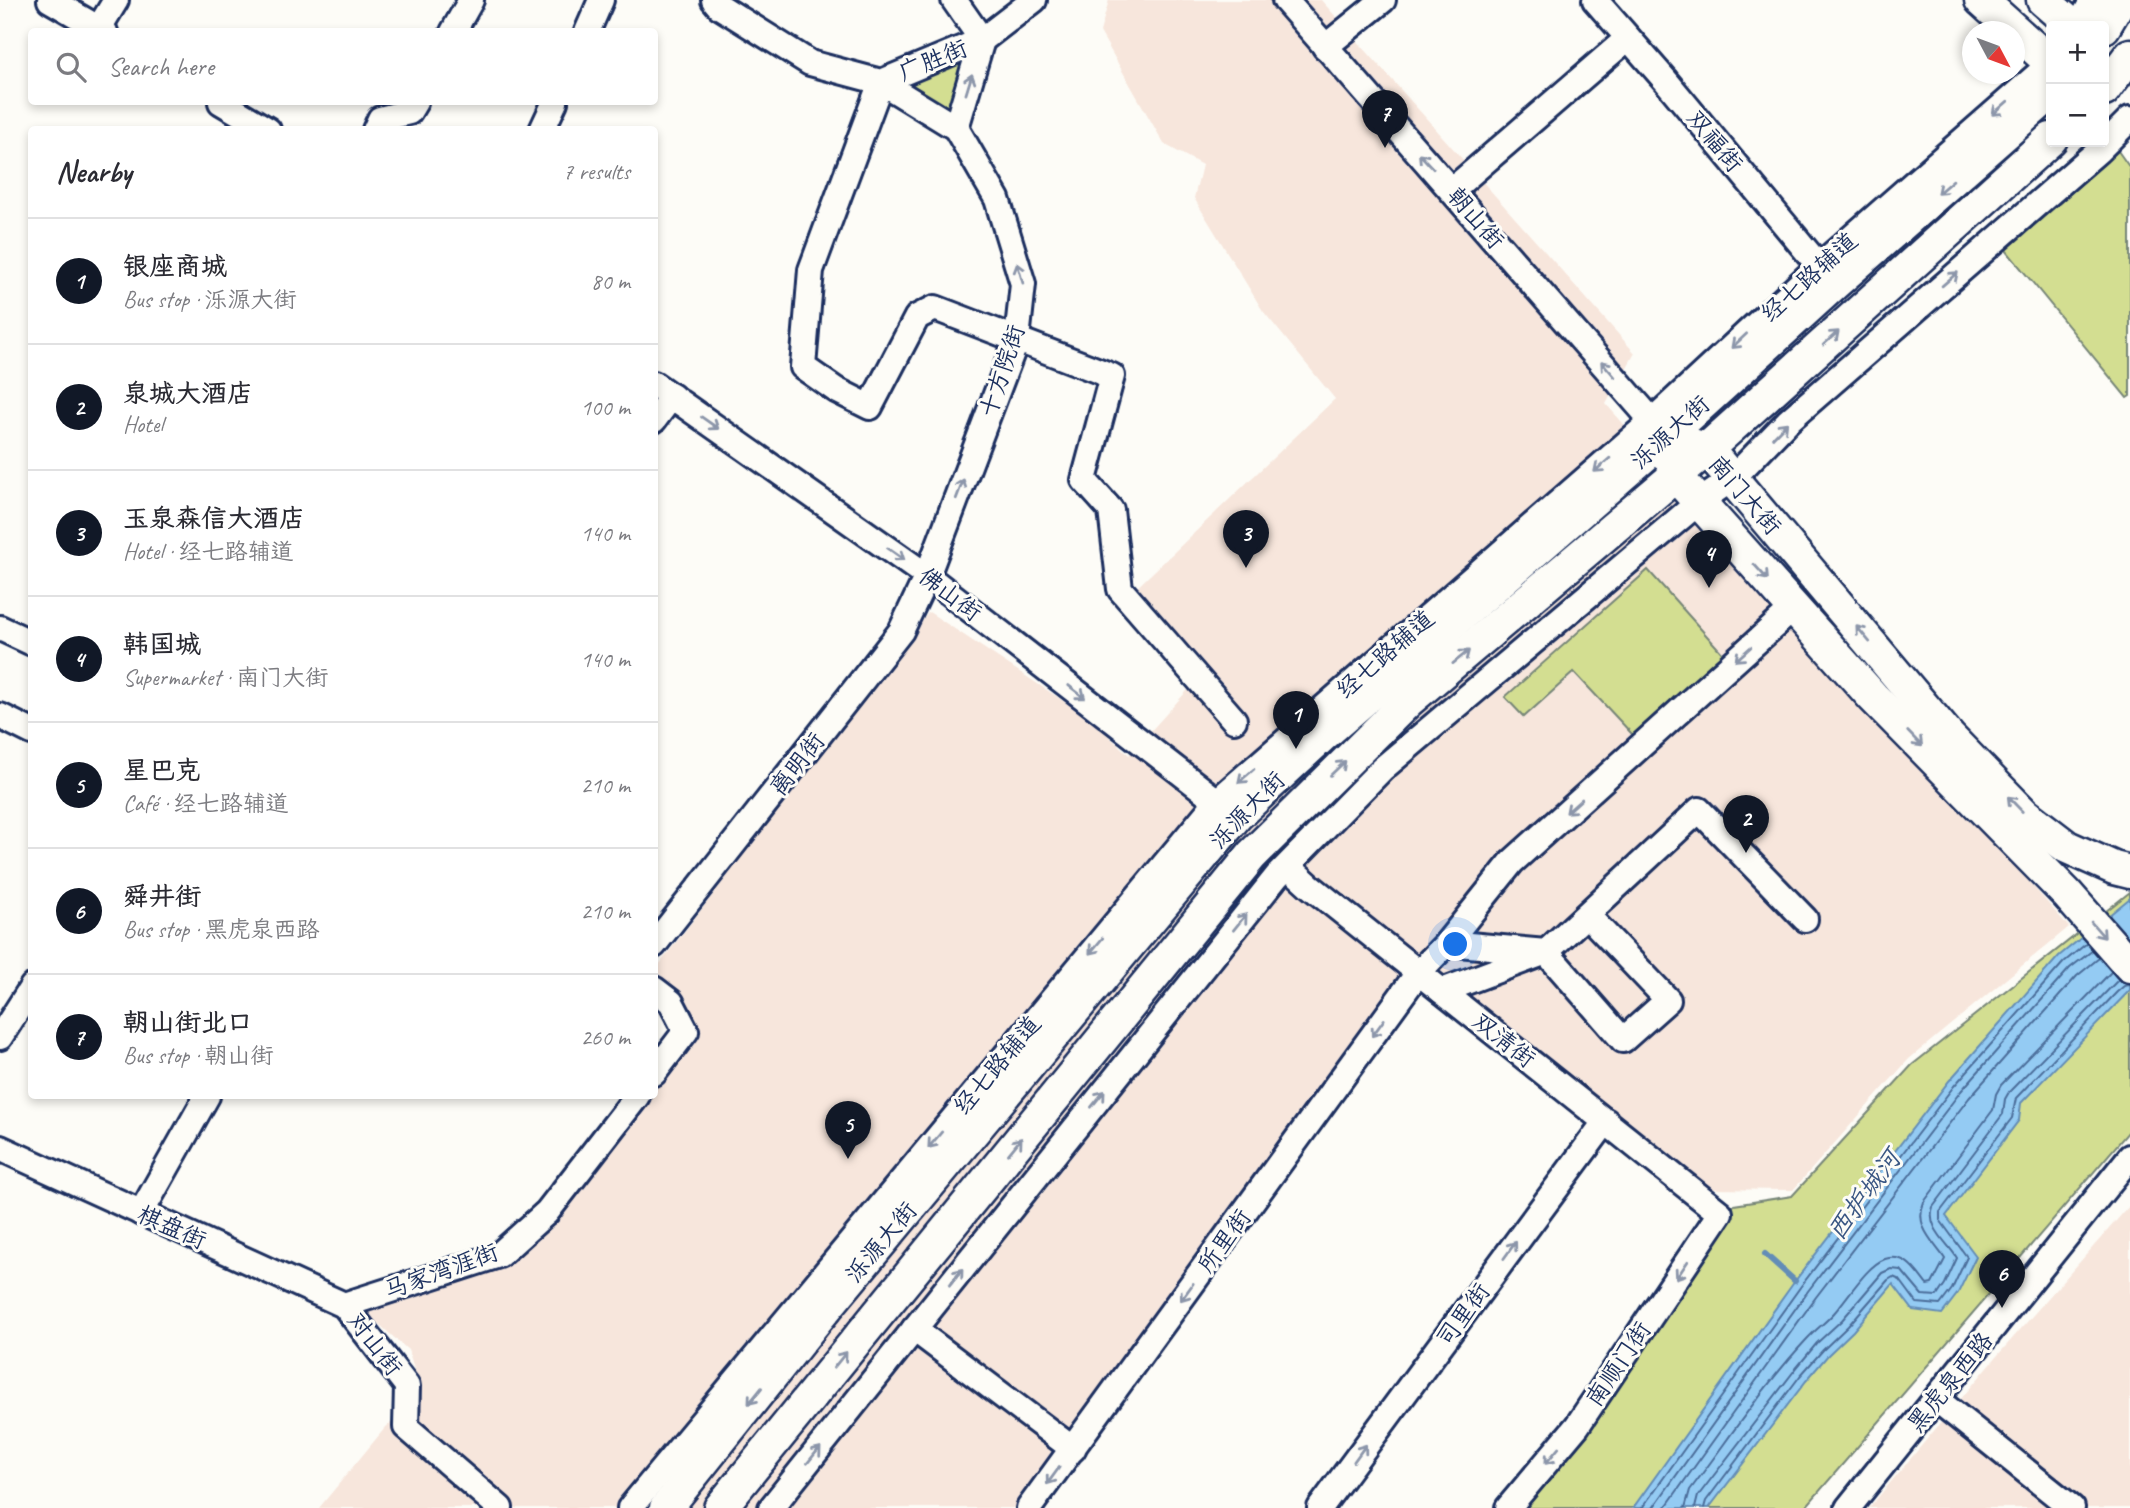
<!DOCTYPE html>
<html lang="en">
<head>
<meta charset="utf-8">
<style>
  :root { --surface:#fff; --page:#f7f7f7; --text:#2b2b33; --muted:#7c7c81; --line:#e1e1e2; --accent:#111827 }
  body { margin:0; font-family:Caveat,"LXGW WenKai TC",sans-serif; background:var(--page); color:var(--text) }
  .controls { position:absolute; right:21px; top:21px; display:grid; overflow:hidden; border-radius:7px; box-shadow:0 4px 10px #0003 }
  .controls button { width:63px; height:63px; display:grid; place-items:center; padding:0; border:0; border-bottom:2px solid var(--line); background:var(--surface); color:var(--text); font:35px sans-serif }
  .compass { position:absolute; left:1962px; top:21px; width:63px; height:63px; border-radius:50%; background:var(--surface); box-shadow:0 4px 10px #0003; rotate:131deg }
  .you { position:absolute; left:1456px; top:945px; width:24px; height:24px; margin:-18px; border:5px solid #fff; border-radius:50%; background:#1a73e8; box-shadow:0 0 0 10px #1a73e833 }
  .badge { display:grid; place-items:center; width:46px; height:46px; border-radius:50%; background:var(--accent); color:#fff; font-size:23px; font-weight:700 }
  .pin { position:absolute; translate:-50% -58px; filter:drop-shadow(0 2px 4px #0008) }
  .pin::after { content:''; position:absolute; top:37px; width:24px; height:21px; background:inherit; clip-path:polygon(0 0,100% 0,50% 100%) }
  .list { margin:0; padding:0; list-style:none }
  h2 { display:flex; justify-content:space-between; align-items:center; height:91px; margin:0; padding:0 28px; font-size:30px }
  h2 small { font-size:23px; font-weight:400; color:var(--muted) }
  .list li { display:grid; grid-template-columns:46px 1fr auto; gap:21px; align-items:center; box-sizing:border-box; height:126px; padding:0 28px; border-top:2px solid var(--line) }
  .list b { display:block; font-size:26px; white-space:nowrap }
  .list p { margin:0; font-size:23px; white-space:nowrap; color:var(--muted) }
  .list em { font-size:23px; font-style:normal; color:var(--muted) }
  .icon { flex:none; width:38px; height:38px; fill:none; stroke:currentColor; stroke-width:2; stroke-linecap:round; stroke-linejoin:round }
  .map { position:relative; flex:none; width:2130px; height:1508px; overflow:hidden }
  .search { position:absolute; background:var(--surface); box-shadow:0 4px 10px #0003; left:28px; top:28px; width:630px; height:77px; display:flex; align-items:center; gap:18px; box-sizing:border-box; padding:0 24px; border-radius:7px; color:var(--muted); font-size:26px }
  .panel { position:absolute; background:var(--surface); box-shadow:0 4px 10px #0003; left:28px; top:126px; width:630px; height:973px; border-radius:7px }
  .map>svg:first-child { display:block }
  .built { fill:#f7e6dc }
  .green { fill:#d3de91; stroke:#778678; stroke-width:2 }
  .water { fill:#94cbf3; stroke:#648db7; stroke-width:2 }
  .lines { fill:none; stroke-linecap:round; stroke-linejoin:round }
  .shore { stroke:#4b6d9a; stroke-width:2 }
  .stream { stroke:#648db7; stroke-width:6 }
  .minor-casing { stroke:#1b2f5e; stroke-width:30 }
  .major-casing { stroke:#1b2f5e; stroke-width:37 }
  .minor { stroke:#fdfcf7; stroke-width:24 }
  .major { stroke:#fdfcf7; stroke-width:32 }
  .oneway { stroke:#8c96aa }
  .labels { text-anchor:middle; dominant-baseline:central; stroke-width:6; stroke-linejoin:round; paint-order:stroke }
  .street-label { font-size:24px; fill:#1b2f5e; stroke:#fdfcf7 }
  .water-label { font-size:26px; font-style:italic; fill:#395683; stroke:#fdfcf7 }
</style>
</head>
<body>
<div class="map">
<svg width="2130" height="1508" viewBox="0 0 2130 1508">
  <rect width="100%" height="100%" fill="#fdfcf7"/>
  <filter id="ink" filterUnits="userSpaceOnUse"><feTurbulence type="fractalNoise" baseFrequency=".0143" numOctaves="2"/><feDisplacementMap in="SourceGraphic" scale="14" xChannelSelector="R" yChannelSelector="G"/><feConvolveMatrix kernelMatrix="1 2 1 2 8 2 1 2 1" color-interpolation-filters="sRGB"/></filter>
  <g filter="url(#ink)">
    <g class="built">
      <polygon points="1109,0 1321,0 1635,353 1606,404 2069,927 1909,1059 1793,1190 1710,1189 1414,959 1015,1508 319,1508 385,1428 422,1395 408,1350 362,1309 505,1264 646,1096 654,1096 655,1084 696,1029 683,998 655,970 929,612 1089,718 1129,755 1205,671 1130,594 1335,399 1263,311 1194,198 1202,165 1164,144 1100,32"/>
      <polygon points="2130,1205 2130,1508 1869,1508 1997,1356"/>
    </g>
    <g class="green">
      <polygon points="975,52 955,117 892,83"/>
      <polygon points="2118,151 2130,168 2130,396 2127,398 2006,250"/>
      <polygon points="1648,570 1724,655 1633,735 1574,672 1524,717 1505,697"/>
      <polygon points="2130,892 2130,1130 1805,1508 1515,1508 1580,1433 1734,1205 1792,1196 1912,1065"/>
    </g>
    <polygon class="water" points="2130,898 2130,990 2021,1103 2019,1120 1946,1216 1976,1256 1958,1293 1942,1314 1913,1310 1893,1284 1853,1331 1828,1355 1806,1381 1709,1508 1633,1508 1795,1281 1949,1081 2059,956"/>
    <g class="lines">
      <g class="shore">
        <polyline points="1642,1508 1801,1286 1954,1086 2064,962 2087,943"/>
        <polyline points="1653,1508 1808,1291 1961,1091 2070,968 2093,950"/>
        <polyline points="1665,1508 1816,1297 1969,1098 2077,976 2099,958"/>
        <path d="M1685 1508 1690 1490C1728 1440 1764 1385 1807 1339 1816 1329 1826 1322 1834 1313 1847 1299 1867 1265 1885 1259 1906 1253 1916 1271 1927 1285L1932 1284 1945 1259C1933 1241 1914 1226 1924 1202L1993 1110 1996 1094 2001 1085 2112 971"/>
        <path d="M1695 1508 1698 1496 1794 1371 1817 1343 1842 1320 1882 1273 1891 1269 1901 1270 1922 1295 1937 1296 1945 1284 1957 1258C1948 1243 1926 1227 1933 1207L2003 1114 2005 1099 2009 1092 2119 979"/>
        <polyline points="1704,1508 1706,1501 1800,1376 1823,1350 1848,1326 1888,1280 1893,1277 1900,1280 1917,1303 1940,1305 1952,1289 1967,1257 1940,1220 1940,1212 2012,1118 2016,1098 2117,992 2124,986 2130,985"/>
      </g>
      <polyline class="stream" points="1765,1254 1795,1281"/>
      <g class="minor-casing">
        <g id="minor">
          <polyline points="50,0 105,32"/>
          <polyline points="714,0 719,6 810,63 881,82 982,40 1034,0"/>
          <polyline points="954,0 982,40 956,128"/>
          <polyline points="1285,0 1662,432"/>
          <polyline points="1595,0 1666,81 1829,278"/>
          <polyline points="2078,26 2093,0"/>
          <polyline points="99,28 116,0"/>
          <polyline points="453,32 471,0"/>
          <polyline points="587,32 601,0"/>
          <polyline points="1325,47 1383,0"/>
          <polyline points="221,102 268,130"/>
          <polyline points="375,130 380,119 409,112 415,102"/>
          <polyline points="542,130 555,102"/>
          <polyline points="1452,190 1628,38"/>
          <polyline points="654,384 927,576 1230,811"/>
          <polyline points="654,420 672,396"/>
          <polyline points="0,628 32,643"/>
          <polyline points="0,716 32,732"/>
          <polyline points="1288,866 1310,886 1720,1213 1577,1426 1508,1508"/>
          <polyline points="1447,943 1546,952 1699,810 1805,919"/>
          <polyline points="654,945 901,631 927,576 1017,339 1023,284 997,199 956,128 881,82 811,270 803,367 836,390 870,407 917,317 935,308 1112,376 1084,480 1111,510 1120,589 1234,720"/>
          <polyline points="654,989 671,1002 686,1031 654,1073"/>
          <polyline points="1442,991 1546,952 1623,1040 1668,1000 1587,915"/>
          <polyline points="0,1037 32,987"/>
          <polyline points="0,1148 344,1305 407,1386 406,1427 500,1508"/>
          <polyline points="141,1213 207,1096"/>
          <polyline points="344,1305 499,1255 547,1212 637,1096"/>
          <polyline points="914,1329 1073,1449"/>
          <polyline points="1936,1399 2072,1508"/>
          <polyline points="630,1508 1217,801 1653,420 1818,267 2051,63"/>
          <polyline points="771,1508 1277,876 1382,769 1699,502 1732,479 1788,421 2098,151 2130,119"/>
          <polyline points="1029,1508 1418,973 1447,943 1512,862 1794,608"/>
          <polyline points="1320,1508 1606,1121"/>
          <polyline points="1848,1508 2130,1157"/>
        </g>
      </g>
      <g class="major-casing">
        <g id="major">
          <polyline points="1981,0 2051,63"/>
          <polyline points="2043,0 2073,26"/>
          <polyline points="2104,27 2120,0"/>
          <polyline points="2104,90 2130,55"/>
          <polyline points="1688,444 1707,449 1950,738 2024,814 2067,847 2114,868 2130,872"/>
          <polyline points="1671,457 1676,476 1873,697 2067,894 2130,966"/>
          <polyline points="666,1508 817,1319 1237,815 1321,737 1666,437 1834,284 2051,93"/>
          <polyline points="720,1508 1252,855 1408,701 1707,449 2051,139"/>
        </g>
      </g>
      <use href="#minor" class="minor"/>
      <use href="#major" class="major"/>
    </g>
    <defs><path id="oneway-shaft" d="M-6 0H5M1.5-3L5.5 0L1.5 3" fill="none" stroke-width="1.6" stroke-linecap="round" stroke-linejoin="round" transform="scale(1.75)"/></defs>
    <g class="oneway">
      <use href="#oneway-shaft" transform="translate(969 84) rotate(-73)"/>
      <use href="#oneway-shaft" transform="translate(2000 108) rotate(139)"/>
      <use href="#oneway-shaft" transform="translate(1426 161) rotate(-133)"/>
      <use href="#oneway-shaft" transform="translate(1945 187) rotate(139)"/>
      <use href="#oneway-shaft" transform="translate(1020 273) rotate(-106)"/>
      <use href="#oneway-shaft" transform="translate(1950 279) rotate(-41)"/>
      <use href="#oneway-shaft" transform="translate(1831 338) rotate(-42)"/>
      <use href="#oneway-shaft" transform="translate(1739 341) rotate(137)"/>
      <use href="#oneway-shaft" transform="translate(1608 369) rotate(-131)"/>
      <use href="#oneway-shaft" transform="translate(710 423) rotate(35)"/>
      <use href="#oneway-shaft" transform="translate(1780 430) rotate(-46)"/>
      <use href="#oneway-shaft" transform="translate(1602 465) rotate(139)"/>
      <use href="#oneway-shaft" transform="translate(960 489) rotate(-69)"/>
      <use href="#oneway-shaft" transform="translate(896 554) rotate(35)"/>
      <use href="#oneway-shaft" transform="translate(1761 572) rotate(48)"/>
      <use href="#oneway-shaft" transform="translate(1863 634) rotate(-130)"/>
      <use href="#oneway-shaft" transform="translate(1743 654) rotate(138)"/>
      <use href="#oneway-shaft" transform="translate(1461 657) rotate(-39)"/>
      <use href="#oneway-shaft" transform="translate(1077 692) rotate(38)"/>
      <use href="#oneway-shaft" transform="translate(1915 739) rotate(46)"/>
      <use href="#oneway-shaft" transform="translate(1338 768) rotate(-44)"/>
      <use href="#oneway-shaft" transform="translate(1246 776) rotate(139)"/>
      <use href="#oneway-shaft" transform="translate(2015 804) rotate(-134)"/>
      <use href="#oneway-shaft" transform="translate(1574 806) rotate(138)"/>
      <use href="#oneway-shaft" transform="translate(1240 922) rotate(-51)"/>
      <use href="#oneway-shaft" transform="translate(2098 930) rotate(49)"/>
      <use href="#oneway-shaft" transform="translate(1096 946) rotate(130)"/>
      <use href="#oneway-shaft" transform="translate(1378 1028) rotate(126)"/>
      <use href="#oneway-shaft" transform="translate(1098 1099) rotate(-51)"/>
      <use href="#oneway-shaft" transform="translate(935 1140) rotate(130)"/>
      <use href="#oneway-shaft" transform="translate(1015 1146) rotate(-51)"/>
      <use href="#oneway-shaft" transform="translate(1510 1250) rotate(-54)"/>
      <use href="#oneway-shaft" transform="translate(1682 1270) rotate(124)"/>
      <use href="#oneway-shaft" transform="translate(956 1277) rotate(-51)"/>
      <use href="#oneway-shaft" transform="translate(1187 1292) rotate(126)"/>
      <use href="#oneway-shaft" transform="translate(840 1360) rotate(-51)"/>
      <use href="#oneway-shaft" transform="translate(755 1396) rotate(129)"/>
      <use href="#oneway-shaft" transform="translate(1360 1453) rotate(-54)"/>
      <use href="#oneway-shaft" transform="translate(814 1455) rotate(-51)"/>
      <use href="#oneway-shaft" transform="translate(1552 1456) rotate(130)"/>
      <use href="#oneway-shaft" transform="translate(1053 1476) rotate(126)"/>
    </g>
  </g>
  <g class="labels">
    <g class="street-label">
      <text transform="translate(933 60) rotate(-22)">广胜街</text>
      <text transform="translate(1715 141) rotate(50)">双福街</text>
      <text transform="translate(1476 218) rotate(49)">朝山街</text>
      <text transform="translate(1809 277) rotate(-42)">经七路辅道</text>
      <text transform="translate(1002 371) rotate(-72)">十方院街</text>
      <text transform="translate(1670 432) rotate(-42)">泺源大街</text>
      <text transform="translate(1745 495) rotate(49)">南门大街</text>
      <text transform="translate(950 594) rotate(37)">佛山街</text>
      <text transform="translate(1385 654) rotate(-41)">经七路辅道</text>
      <text transform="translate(797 764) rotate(-52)">离明街</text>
      <text transform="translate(1247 810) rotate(-46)">泺源大街</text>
      <text transform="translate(1504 1040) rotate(38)">双清街</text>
      <text transform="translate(997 1065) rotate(-50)">经七路辅道</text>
      <text transform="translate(172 1227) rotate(24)">棋盘街</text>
      <text transform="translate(1224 1241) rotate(-54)">所里街</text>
      <text transform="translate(881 1242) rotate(-50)">泺源大街</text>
      <text transform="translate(441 1271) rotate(-20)">马家湾涯街</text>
      <text transform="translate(1463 1315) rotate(-54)">司里街</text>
      <text transform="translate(375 1344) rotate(52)">对山街</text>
      <text transform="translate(1618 1364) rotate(-56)">南顺门街</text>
      <text transform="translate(1950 1382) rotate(-51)">黑虎泉西路</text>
    </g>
    <g class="water-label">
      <text transform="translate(1864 1195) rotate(-54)">西护城河</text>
    </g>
  </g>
</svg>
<div class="controls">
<button>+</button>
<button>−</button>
</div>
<svg class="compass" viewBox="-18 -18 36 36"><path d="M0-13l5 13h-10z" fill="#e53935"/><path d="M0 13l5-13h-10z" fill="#7c7c81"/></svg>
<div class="you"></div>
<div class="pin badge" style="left:1296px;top:749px">1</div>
<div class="pin badge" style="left:1746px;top:853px">2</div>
<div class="pin badge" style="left:1246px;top:568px">3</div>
<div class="pin badge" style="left:1709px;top:588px">4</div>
<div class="pin badge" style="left:848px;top:1159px">5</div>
<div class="pin badge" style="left:2002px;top:1308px">6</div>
<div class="pin badge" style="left:1385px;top:148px">7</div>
<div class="search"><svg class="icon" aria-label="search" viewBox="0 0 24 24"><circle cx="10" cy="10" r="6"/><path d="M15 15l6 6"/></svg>Search here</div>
<section class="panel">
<h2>Nearby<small>7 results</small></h2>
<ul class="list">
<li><span class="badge">1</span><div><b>银座商城</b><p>Bus stop · 泺源大街</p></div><em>80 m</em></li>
<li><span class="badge">2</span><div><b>泉城大酒店</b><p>Hotel</p></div><em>100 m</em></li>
<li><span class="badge">3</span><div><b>玉泉森信大酒店</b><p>Hotel · 经七路辅道</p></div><em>140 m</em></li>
<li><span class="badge">4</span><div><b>韩国城</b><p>Supermarket · 南门大街</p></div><em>140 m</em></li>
<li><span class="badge">5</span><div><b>星巴克</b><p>Café · 经七路辅道</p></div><em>210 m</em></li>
<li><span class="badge">6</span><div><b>舜井街</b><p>Bus stop · 黑虎泉西路</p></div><em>210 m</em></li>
<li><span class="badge">7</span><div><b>朝山街北口</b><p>Bus stop · 朝山街</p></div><em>260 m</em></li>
</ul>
</section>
</div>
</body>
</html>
